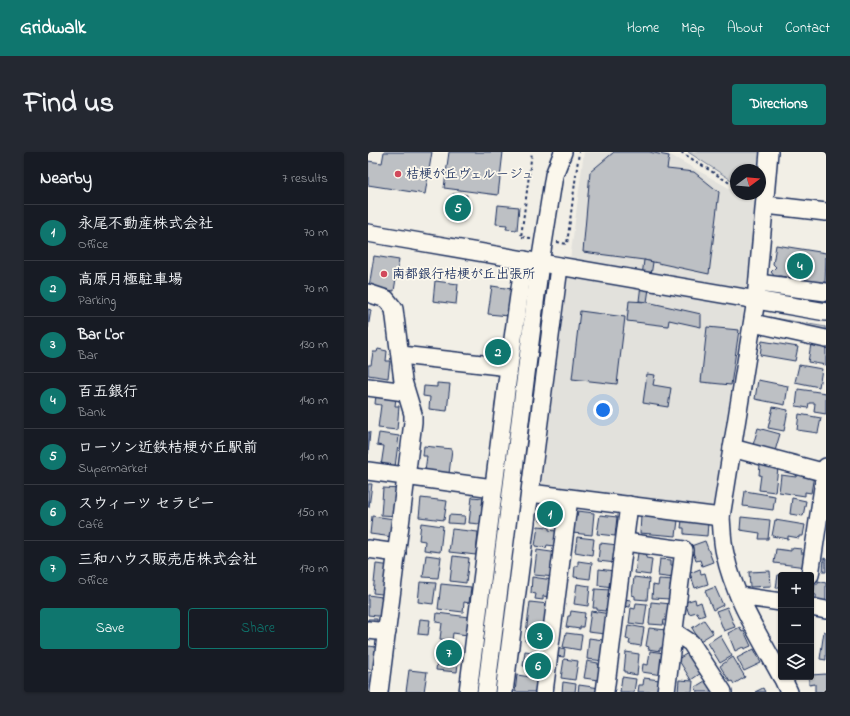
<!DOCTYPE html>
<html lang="en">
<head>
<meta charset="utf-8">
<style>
  :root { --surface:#171b24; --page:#242831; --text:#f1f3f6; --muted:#9ea1a6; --line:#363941; --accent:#0f766e }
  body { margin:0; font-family:"Indie Flower","Klee One",sans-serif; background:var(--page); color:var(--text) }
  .controls { position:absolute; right:12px; bottom:12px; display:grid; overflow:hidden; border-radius:4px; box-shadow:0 1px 3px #0004 }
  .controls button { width:36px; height:36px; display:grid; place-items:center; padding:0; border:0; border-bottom:1px solid var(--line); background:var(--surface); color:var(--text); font:20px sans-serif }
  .compass { position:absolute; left:362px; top:12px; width:36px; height:36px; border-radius:50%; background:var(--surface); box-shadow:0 1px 3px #0004; rotate:74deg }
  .you { position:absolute; left:235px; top:258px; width:14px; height:14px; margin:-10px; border:3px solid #fff; border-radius:50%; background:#1a73e8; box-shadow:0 0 0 6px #1a73e833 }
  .badge { display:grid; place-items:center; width:26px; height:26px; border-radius:50%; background:var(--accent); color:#fff; font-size:13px; font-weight:700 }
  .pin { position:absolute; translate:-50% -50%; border:2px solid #fff; box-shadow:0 1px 4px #0006 }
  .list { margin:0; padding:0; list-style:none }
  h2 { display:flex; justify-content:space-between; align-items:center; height:52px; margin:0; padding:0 16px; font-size:17px }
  h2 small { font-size:13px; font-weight:400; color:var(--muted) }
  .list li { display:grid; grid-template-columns:26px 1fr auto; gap:12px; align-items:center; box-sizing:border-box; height:56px; padding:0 16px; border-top:1px solid var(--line) }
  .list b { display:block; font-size:15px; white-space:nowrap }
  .list p { margin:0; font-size:13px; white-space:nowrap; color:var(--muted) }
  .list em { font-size:13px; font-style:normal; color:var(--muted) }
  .actions { display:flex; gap:8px; padding:12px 16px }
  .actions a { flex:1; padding:9px 0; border:1px solid var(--accent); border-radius:4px; text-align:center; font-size:14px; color:var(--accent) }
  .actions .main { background:var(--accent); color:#fff }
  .icon { flex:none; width:22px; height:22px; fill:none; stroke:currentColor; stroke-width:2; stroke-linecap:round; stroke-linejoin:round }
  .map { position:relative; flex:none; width:458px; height:540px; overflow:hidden; border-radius:4px }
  header { display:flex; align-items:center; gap:24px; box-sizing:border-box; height:56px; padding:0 20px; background:var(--accent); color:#fff }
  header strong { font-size:19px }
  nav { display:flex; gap:22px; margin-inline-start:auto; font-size:14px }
  .intro { display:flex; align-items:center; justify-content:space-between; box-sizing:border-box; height:96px; padding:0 24px }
  h1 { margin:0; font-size:28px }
  .button { padding:10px 18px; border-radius:4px; background:var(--accent); color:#fff; font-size:14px; font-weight:700 }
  main { display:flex; gap:24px; padding:0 24px }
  aside { flex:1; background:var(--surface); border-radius:4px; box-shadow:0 1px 3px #0004 }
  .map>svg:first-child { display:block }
  .built { fill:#e2e1dc }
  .green { fill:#d2d3d2; stroke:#768198 }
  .building { fill:#bdc0c4; stroke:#1b2f5e }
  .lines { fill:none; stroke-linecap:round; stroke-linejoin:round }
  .minor-casing { stroke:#1b2f5e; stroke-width:20 }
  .path { stroke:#1b2f5e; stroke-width:2; stroke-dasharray:3 3; stroke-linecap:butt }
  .minor { stroke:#fbf7ec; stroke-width:17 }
  .poi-dot { fill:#d1495b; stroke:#fbf7ec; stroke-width:1.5 }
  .labels { text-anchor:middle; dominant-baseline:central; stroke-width:3.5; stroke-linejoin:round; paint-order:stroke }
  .poi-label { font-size:13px; font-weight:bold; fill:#1b2f5e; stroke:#fbf7ec; text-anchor:start }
</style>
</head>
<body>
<header>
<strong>Gridwalk</strong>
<nav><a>Home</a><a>Map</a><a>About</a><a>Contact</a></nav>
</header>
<div class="intro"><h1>Find us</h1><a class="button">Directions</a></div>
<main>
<aside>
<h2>Nearby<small>7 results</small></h2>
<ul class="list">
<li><span class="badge">1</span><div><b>永尾不動産株式会社</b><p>Office</p></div><em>70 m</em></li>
<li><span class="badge">2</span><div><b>高原月極駐車場</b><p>Parking</p></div><em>70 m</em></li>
<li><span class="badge">3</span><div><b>Bar L'or</b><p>Bar</p></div><em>130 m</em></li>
<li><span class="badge">4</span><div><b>百五銀行</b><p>Bank</p></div><em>140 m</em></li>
<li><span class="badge">5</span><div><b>ローソン近鉄桔梗が丘駅前</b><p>Supermarket</p></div><em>140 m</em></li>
<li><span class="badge">6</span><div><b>スウィーツ セラピー</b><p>Café</p></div><em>150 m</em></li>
<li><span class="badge">7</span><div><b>三和ハウス販売店株式会社</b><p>Office</p></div><em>170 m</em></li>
</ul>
<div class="actions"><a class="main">Save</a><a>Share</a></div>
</aside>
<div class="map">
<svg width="458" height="540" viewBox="0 0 458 540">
  <rect width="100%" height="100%" fill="#f2efe6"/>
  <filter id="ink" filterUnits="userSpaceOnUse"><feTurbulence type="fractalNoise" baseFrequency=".025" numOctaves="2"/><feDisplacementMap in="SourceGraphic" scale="8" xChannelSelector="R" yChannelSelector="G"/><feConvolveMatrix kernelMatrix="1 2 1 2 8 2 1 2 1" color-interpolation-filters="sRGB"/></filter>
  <g filter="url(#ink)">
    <polygon class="built" points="216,0 297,0 368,40 368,42 372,42 390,52 380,129 345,353 339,358 177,336 173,331"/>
    <g class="green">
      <polygon points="320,0 394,0 392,18 368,18 368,31"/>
      <polygon points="401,165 458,175 458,181 400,168"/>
    </g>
    <g class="building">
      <polygon points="16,0 64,0 57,42 0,33 0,9 14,11"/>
      <polygon points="81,0 135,0 130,43 76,36"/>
      <polygon points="246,0 281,0 301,4 299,17 326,20 351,40 341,122 276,108 215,100 222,20"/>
      <polygon points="85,42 99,43 96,69 81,68"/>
      <polygon points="130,53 151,55 149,78 138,77 139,73 128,72"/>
      <polygon points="408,93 458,101 457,134 445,132 445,129 412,124 407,125 403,120 408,115 405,112"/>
      <polygon points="6,104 31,108 26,139 1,135"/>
      <polygon points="276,108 285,110 279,150 271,149"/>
      <polygon points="67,129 90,132 88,152 65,149"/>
      <polygon points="124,134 144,137 141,164 120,162"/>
      <polygon points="261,149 279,150 333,162 333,175 301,168 300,174 259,169"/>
      <polygon points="0,157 3,158 0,176"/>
      <polygon points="212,159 257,165 249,232 204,227"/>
      <polygon points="339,175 371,178 363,233 333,230"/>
      <polygon points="394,189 430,195 427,209 392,203"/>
      <polygon points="443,192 458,195 458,213 440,210"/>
      <polygon points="10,197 19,199 18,209 22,209 20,226 0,223 0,213 3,213 5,200 9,200"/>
      <polygon points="431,213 454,217 451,235 427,230"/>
      <polygon points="279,222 287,223 285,233 303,236 300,255 275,251"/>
      <polygon points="390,228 420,234 417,253 387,247"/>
      <polygon points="69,231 82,232 79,259 61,257 62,245 55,244 56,234 69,235"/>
      <polygon points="430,237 458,241 458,262 446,260 447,251 441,251 440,256 428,254"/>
      <polygon points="8,243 28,246 27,254 31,254 29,278 10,276 13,253 7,252"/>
      <polygon points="405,255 420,258 416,279 400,276"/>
      <polygon points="431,262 453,266 450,281 429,278"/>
      <polygon points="390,276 412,282 407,299 385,293"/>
      <polygon points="0,280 2,280 0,302"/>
      <polygon points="11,281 31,284 27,315 13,314 16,294 9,293"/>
      <polygon points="56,294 84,297 81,322 57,319 59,304 55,304"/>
      <polygon points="392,313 410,316 407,340 391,338 393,323 391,323"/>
      <polygon points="429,320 446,323 443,341 437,340 437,344 411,340 413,323 428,325"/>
      <polygon points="0,332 4,332 1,355 0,355"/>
      <polygon points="15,336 33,337 31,364 13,363"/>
      <polygon points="377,339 407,344 405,358 375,354"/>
      <polygon points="104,345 115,346 112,372 101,371"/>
      <polygon points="53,346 79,349 76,368 51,365"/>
      <polygon points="424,346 438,349 435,364 422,362"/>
      <polygon points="173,352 187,353 187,355 192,355 190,371 172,369"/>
      <polygon points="210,359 226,361 224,383 204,381 206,364 209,365"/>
      <polygon points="81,363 97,364 96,372 80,371"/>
      <polygon points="232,363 249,365 247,384 229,382"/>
      <polygon points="4,364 27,367 25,385 2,382"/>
      <polygon points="273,364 310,368 308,384 272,381"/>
      <polygon points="373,365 402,368 400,387 391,387 392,381 372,378"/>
      <polygon points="314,368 340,371 339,384 316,382 316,376 313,376"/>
      <polygon points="407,368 437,373 435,384 431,384 431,386 420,384 420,387 404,384"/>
      <polygon points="53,371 75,374 72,400 56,398 57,389 51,388"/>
      <polygon points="170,374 181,375 181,378 188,379 186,394 179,393 178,396 167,394"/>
      <polygon points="84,377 110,380 108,403 81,400"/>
      <polygon points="209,385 226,387 224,403 207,400"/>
      <polygon points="337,389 345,410 334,414 332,408 328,409 323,394"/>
      <polygon points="232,391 250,393 248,411 230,409"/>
      <polygon points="423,396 434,397 433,401 440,401 438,415 406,411 408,397 423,399"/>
      <polygon points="169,398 190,401 187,425 166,423"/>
      <polygon points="270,401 279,402 278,406 284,407 282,423 267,421"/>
      <polygon points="58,403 73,405 70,426 55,425"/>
      <polygon points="85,404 101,406 98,431 82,429"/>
      <polygon points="456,406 458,407 458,420 455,420"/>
      <polygon points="292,407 303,408 303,413 308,414 306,426 290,424"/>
      <polygon points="210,409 224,411 222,427 206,425 207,414 210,414"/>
      <polygon points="8,412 25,414 22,443 5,441"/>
      <polygon points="231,417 246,419 244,435 230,433"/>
      <polygon points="332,417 333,422 337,421 340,432 327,436 322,421"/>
      <polygon points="402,419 403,434 382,435 381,420"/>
      <polygon points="410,423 413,423 413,436 408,436"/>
      <polygon points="164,425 185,428 182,445 175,444 175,448 167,447 168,442 163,441"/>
      <polygon points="266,425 281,427 279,448 267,447 267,444 264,443"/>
      <polygon points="291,427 307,428 302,447 284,446 285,433 290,434"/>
      <polygon points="450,429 458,431 458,449 448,447 448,443 445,442 447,432 450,432"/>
      <polygon points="52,430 68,431 65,452 50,450"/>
      <polygon points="73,432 103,435 101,451 96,450 95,460 70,457"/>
      <polygon points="209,432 222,434 220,454 206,452"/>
      <polygon points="347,435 355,453 345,458 337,439"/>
      <polygon points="227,437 243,438 241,456 238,456 237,459 229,458 229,456 225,456"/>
      <polygon points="0,443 21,446 19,465 0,463"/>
      <polygon points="256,447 263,448 262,455 255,454"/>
      <polygon points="327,447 328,452 333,450 337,463 331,465 329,460 321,462 317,450"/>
      <polygon points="162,450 180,452 176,491 157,489"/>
      <polygon points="283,450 303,452 301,469 296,468 295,473 281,472"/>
      <polygon points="268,451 279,452 276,473 261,471 263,456 267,457"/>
      <polygon points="359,455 367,475 356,479 348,459"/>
      <polygon points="203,459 217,461 215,475 212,475 212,477 198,475 200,464 202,464"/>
      <polygon points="223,459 242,462 237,482 220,480"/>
      <polygon points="69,461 101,465 99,483 85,481 84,489 72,487 74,471 68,470"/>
      <polygon points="0,467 9,467 9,476 0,475"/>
      <polygon points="52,467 62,468 60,483 50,482"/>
      <polygon points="336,468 345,481 332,489 324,476"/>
      <polygon points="260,473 276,476 273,494 261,492 262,488 258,487"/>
      <polygon points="372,475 374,480 376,479 383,494 376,497 375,495 367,499 360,481"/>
      <polygon points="281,476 298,478 296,496 292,496 292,499 280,497 281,495 278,494"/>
      <polygon points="456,479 458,480 458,508 452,507"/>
      <polygon points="198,481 214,483 212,498 195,495"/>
      <polygon points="352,483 364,504 352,511 340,491"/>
      <polygon points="221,486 235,488 236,509 219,507"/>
      <polygon points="71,492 92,494 89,520 68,518"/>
      <polygon points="0,494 9,495 12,518 0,517"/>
      <polygon points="189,495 197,497 196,505 188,504"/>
      <polygon points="386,497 393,511 376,519 369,506"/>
      <polygon points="157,499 172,501 171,504 176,504 174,520 162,519 162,515 155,514"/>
      <polygon points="282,499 296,501 294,523 274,520 275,512 280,513"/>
      <polygon points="258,500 271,502 269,523 258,521 258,519 256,519"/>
      <polygon points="320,501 333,521 323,528 310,507"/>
      <polygon points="365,505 377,525 366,532 364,529 362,530 352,514"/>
      <polygon points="196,507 210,509 207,528 193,526"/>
      <polygon points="219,509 230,511 230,513 235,514 230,528 216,526"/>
      <polygon points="41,518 59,520 56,540 38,540"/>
      <polygon points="0,520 8,521 6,540 0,540"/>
      <polygon points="458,522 458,540 447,540 447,532 441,533 441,525 443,525 443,523"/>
      <polygon points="149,523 169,526 168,540 147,540"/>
      <polygon points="254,525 268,527 266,540 252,540"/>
      <polygon points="276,526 292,528 291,540 270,540 271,533 275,533"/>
      <polygon points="311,528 325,529 324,540 310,540"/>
      <polygon points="337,529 344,540 330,540 327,535"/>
      <polygon points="195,530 208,532 207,540 194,540"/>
      <polygon points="211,533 232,536 231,540 210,540"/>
      <polygon points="395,536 397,540 387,540"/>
    </g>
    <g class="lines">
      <g class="minor-casing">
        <g id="minor">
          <path d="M401 0 388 148 353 365C354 377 354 390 357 402 366 445 392 485 413 524"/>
          <polyline points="398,53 458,60"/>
          <polyline points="0,81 458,160"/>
          <polyline points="390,131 458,140"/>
          <polyline points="0,141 18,147 26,157 35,229 45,262 45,270 11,540"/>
          <polyline points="385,171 458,187"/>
          <polyline points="33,203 141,215"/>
          <polyline points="0,235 37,240"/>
          <polyline points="364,296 458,321"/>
          <polyline points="0,319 125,336"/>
          <polyline points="162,341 353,365"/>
          <polyline points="257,390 316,398 298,540"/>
          <polyline points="0,397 29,401"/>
          <polyline points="442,423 458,315"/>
          <polyline points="371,444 413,450"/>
          <polyline points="443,455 458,458"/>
          <polyline points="0,478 19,480"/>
          <polyline points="305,479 323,491 355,540"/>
          <polyline points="414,525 421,540"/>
          <polyline points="100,540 141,215 156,108"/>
          <polyline points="118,540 172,111 186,23 195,0"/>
          <polyline points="136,540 191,115"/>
          <polyline points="176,540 201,346"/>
          <polyline points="237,540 261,353"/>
        </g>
      </g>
      <g class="path">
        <polyline points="313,0 368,35"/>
        <polyline points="163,86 153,85 164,0"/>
        <polyline points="189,90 199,92 211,0"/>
      </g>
      <use href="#minor" class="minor"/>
    </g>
  </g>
  <g class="poi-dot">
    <circle cx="30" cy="22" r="4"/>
    <circle cx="16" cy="122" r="4"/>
  </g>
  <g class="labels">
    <g class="poi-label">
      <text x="38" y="22">桔梗が丘ヴェルージュ</text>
      <text x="24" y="122">南都銀行桔梗が丘出張所</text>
    </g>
  </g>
</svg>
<div class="controls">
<button>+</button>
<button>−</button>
<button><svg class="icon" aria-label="layers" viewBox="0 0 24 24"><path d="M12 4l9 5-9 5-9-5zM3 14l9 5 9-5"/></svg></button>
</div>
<svg class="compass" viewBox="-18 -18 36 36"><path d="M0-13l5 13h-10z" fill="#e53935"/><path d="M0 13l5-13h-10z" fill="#9ea1a6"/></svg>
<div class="you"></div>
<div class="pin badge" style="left:182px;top:362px">1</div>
<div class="pin badge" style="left:130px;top:200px">2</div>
<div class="pin badge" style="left:172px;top:484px">3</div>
<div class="pin badge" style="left:432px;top:114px">4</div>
<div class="pin badge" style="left:90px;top:56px">5</div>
<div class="pin badge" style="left:170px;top:514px">6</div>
<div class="pin badge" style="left:81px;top:501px">7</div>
</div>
</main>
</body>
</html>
